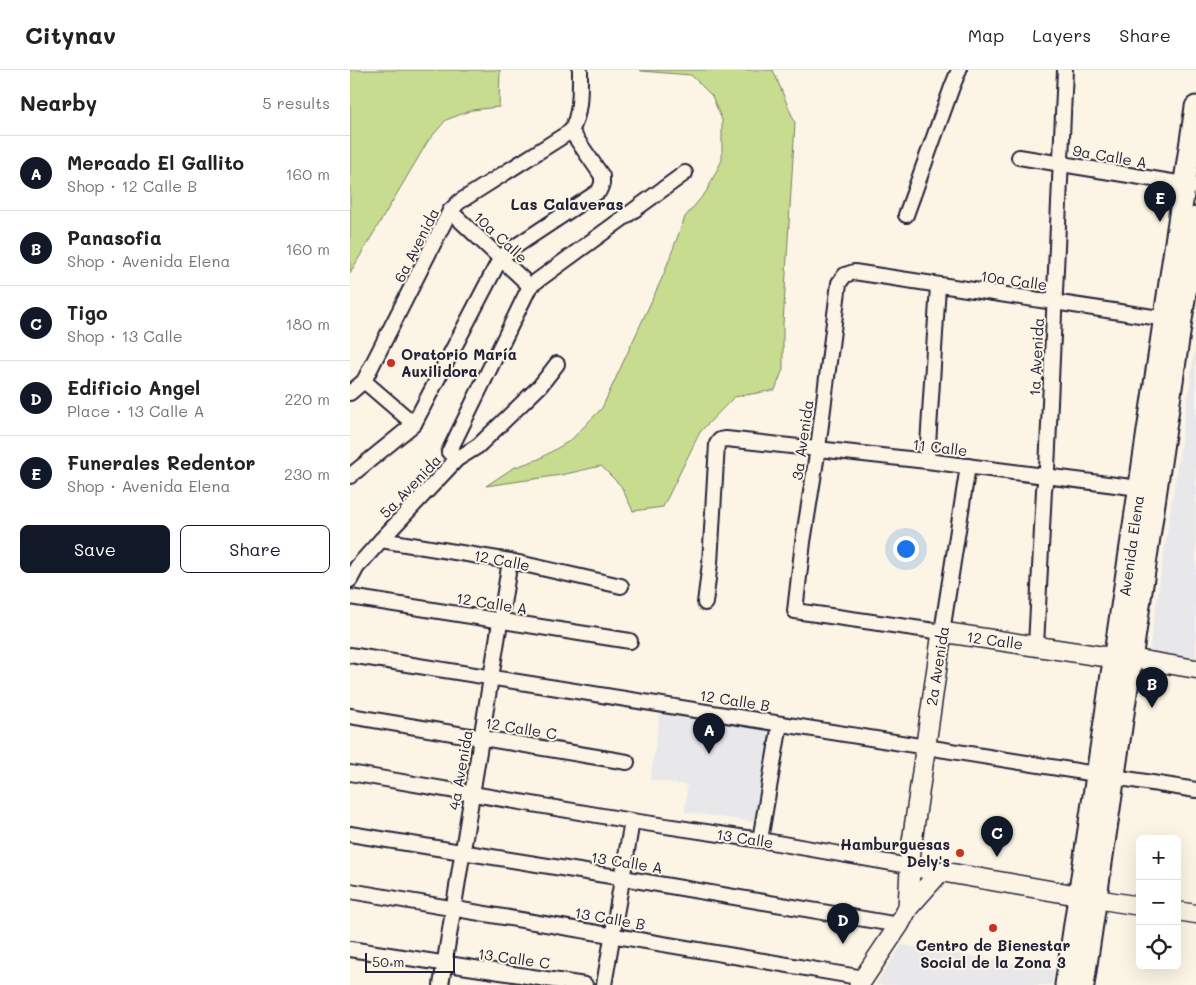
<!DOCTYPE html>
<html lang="en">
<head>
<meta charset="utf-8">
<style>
  :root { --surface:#fff; --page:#f6f6f6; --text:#222; --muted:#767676; --line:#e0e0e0; --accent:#111827 }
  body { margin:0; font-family:Mali,sans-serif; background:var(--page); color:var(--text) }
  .controls { position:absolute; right:15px; bottom:15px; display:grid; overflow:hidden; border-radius:8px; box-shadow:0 5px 20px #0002 }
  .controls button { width:45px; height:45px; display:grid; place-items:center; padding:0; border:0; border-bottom:1px solid var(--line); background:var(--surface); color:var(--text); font:25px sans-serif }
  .scale { position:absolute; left:15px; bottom:12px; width:90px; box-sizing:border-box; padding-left:5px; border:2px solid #22223b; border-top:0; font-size:14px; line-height:18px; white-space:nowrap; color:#22223b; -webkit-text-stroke:4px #fcf5e5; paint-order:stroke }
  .you { position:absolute; left:555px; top:478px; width:18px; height:18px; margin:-12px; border:4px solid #fff; border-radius:50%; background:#1a73e8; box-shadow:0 0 0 8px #1a73e833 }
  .badge { display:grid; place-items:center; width:32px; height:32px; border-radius:50%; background:var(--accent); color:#fff; font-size:16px; font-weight:700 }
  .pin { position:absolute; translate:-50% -41px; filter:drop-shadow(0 1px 2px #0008) }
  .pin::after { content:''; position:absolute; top:26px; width:18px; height:15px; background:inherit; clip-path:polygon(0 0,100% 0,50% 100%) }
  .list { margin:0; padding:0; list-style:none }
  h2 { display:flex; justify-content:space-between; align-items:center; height:65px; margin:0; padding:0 20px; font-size:21px }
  h2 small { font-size:16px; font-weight:400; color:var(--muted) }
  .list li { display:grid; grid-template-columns:32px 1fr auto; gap:15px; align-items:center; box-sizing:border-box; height:75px; padding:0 20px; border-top:1px solid var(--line) }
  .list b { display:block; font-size:19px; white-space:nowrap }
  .list p { margin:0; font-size:16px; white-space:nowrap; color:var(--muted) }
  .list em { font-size:16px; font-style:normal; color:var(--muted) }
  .actions { display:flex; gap:10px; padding:15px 20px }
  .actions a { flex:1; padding:11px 0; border:1px solid var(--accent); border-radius:8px; text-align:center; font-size:18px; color:var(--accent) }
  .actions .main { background:var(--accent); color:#fff }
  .icon { flex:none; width:28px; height:28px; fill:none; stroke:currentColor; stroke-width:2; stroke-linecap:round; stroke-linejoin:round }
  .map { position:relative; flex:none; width:846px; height:915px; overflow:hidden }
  header { display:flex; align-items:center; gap:30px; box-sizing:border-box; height:70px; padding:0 25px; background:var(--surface); border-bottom:1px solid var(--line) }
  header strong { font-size:24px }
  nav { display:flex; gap:28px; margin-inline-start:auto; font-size:18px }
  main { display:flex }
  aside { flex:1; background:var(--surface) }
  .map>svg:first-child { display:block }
  .built { fill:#e8e8eb }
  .green { fill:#c8dc90; stroke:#757f66 }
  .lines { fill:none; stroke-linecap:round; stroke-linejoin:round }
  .minor-casing { stroke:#22223b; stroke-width:18 }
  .tertiary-casing { stroke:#22223b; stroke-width:21 }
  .secondary-casing { stroke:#22223b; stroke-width:22 }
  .primary-casing { stroke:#22223b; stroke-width:25 }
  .minor { stroke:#fcf5e5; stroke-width:14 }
  .tertiary { stroke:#fcf5e5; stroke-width:18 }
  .secondary { stroke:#fcf5e5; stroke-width:19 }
  .primary { stroke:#fcf5e5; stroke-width:21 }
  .poi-dot { fill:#c8321e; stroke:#fcf5e5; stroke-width:2 }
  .labels { text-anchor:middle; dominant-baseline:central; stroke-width:4; stroke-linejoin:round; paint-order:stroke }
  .street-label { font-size:15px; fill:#22223b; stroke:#fcf5e5 }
  .poi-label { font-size:15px; font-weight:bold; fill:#22223b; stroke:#fcf5e5; text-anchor:start }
  .neighbourhood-label { font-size:16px; font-weight:bold; fill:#22223b; stroke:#fcf5e5 }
</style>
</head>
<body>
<header>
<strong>Citynav</strong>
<nav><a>Map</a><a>Layers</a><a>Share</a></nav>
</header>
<main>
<aside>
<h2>Nearby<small>5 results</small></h2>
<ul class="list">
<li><span class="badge">A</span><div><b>Mercado El Gallito</b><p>Shop · 12 Calle B</p></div><em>160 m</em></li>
<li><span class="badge">B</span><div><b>Panasofia</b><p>Shop · Avenida Elena</p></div><em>160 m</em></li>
<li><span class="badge">C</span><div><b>Tigo</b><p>Shop · 13 Calle</p></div><em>180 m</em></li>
<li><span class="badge">D</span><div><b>Edificio Angel</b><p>Place · 13 Calle A</p></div><em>220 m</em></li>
<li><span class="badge">E</span><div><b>Funerales Redentor</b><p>Shop · Avenida Elena</p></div><em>230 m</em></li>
</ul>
<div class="actions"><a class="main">Save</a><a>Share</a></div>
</aside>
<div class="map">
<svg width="846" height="915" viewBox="0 0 846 915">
  <rect width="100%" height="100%" fill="#fcf5e5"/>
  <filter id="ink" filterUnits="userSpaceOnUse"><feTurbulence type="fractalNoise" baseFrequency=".02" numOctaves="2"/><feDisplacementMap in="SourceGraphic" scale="10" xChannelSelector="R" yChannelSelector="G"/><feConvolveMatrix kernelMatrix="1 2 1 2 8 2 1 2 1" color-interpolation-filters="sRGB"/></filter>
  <g filter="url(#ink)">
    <g class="built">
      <polygon points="846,272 846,589 799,582"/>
      <polygon points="310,643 420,659 404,752 335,742 337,715 300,710"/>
      <polygon points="552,875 704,900 702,915 525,915"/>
    </g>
    <g class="green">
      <polygon points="0,0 150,0 149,37 122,40 96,50 78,71 0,203"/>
      <polygon points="290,0 423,0 445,53 433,254 433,299 425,320 384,327 350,362 313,437 283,441 271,416 251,396 211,405 136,416 163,398 189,389 221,370 252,338 313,206 335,147 356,122 372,90 372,50 362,26 341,5 291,1"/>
    </g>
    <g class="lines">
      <g class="minor-casing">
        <g id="minor">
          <polyline points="669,87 846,116"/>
          <polyline points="100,141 180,216"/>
          <polyline points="556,145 602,17 609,0"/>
          <polyline points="14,311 64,354"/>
          <path d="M0 323 14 311 100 141 109 132 221 61C231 43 230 20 230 0"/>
          <polyline points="107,389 99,382 180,216 335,103"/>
          <polyline points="577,391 588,216"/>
          <polyline points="618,396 592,562 445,541 453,472 468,378 489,213 495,205 504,202 823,250"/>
          <polyline points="0,406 64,354 150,189 160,180 249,121 252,114 252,106 221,61"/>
          <polyline points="31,470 160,491 271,516"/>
          <polyline points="0,510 7,497 31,470 107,389 128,376 190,316 207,294"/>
          <polyline points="0,527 280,571"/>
          <polyline points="355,533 360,493 367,374 370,370 376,369 577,391 797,419"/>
          <polyline points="686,576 694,420 697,399 715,0"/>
          <polyline points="0,585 846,720"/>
          <polyline points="0,646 277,692"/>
          <polyline points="0,703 282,751 410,770 559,796"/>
          <polyline points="0,764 273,808 549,855"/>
          <polyline points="410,770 430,654"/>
          <polyline points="0,821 514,908"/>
          <polyline points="0,879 235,915"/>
          <polyline points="91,915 160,491"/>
          <polyline points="254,915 282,751"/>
        </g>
      </g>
      <g class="tertiary-casing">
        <g id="tertiary">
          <polyline points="781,588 846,599"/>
          <polyline points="746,829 790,836"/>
          <polyline points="827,841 846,844"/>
        </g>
      </g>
      <g class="secondary-casing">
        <g id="secondary">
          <polyline points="559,796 743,828"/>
          <polyline points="558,838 590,802"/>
          <polyline points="509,915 549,855 558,838 561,779 592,562 750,586 779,588"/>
        </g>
      </g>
      <g class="primary-casing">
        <g id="primary">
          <polyline points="716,915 846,37"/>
          <polyline points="733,915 846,148"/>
        </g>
      </g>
      <use href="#minor" class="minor"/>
      <use href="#tertiary" class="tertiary"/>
      <use href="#secondary" class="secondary"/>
      <use href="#primary" class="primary"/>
    </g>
  </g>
  <g class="poi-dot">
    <circle cx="41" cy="293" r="5"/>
    <circle cx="610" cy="783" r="5"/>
    <circle cx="643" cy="858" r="5"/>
  </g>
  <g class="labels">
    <g class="street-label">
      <text transform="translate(760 86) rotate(10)">9a Calle A</text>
      <text transform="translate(151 167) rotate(43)">10a Calle</text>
      <text transform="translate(66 175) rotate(-63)">6a Avenida</text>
      <text transform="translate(664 210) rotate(8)">10a Calle</text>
      <text transform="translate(686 287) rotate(-87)">1a Avenida</text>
      <text transform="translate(452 370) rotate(-82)">3a Avenida</text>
      <text transform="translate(590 377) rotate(7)">11 Calle</text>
      <text transform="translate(60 416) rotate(-46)">5a Avenida</text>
      <text transform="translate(781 476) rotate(-82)">Avenida Elena</text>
      <text transform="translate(152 490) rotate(11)">12 Calle</text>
      <text transform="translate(142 533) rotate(9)">12 Calle A</text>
      <text transform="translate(645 570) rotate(8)">12 Calle</text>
      <text transform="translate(587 596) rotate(-81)">2a Avenida</text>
      <text transform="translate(385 630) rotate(9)">12 Calle B</text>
      <text transform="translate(171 658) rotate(9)">12 Calle C</text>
      <text transform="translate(110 700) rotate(-80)">4a Avenida</text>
      <text transform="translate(395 768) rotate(9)">13 Calle</text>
      <text transform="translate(277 792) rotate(9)">13 Calle A</text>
      <text transform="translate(260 848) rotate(10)">13 Calle B</text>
      <text transform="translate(164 888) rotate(8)">13 Calle C</text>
    </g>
    <g class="poi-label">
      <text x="51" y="284">Oratorio María<tspan x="51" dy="17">Auxilidora</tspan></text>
      <text x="600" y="774" text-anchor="end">Hamburguesas<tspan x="600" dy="17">Dely's</tspan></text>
      <text x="643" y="875" text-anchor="middle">Centro de Bienestar<tspan x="643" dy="17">Social de la Zona 3</tspan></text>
    </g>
    <g class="neighbourhood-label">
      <text x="217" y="133">Las Calaveras</text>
    </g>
  </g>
</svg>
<div class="controls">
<button>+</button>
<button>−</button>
<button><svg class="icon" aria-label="locate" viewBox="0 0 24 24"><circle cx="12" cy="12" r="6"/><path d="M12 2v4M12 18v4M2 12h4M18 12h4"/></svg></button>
</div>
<div class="scale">50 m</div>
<div class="you"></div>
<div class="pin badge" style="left:359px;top:684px">A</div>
<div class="pin badge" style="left:802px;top:638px">B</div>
<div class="pin badge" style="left:647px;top:787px">C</div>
<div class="pin badge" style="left:493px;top:874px">D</div>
<div class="pin badge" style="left:810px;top:152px">E</div>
</div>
</main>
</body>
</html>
